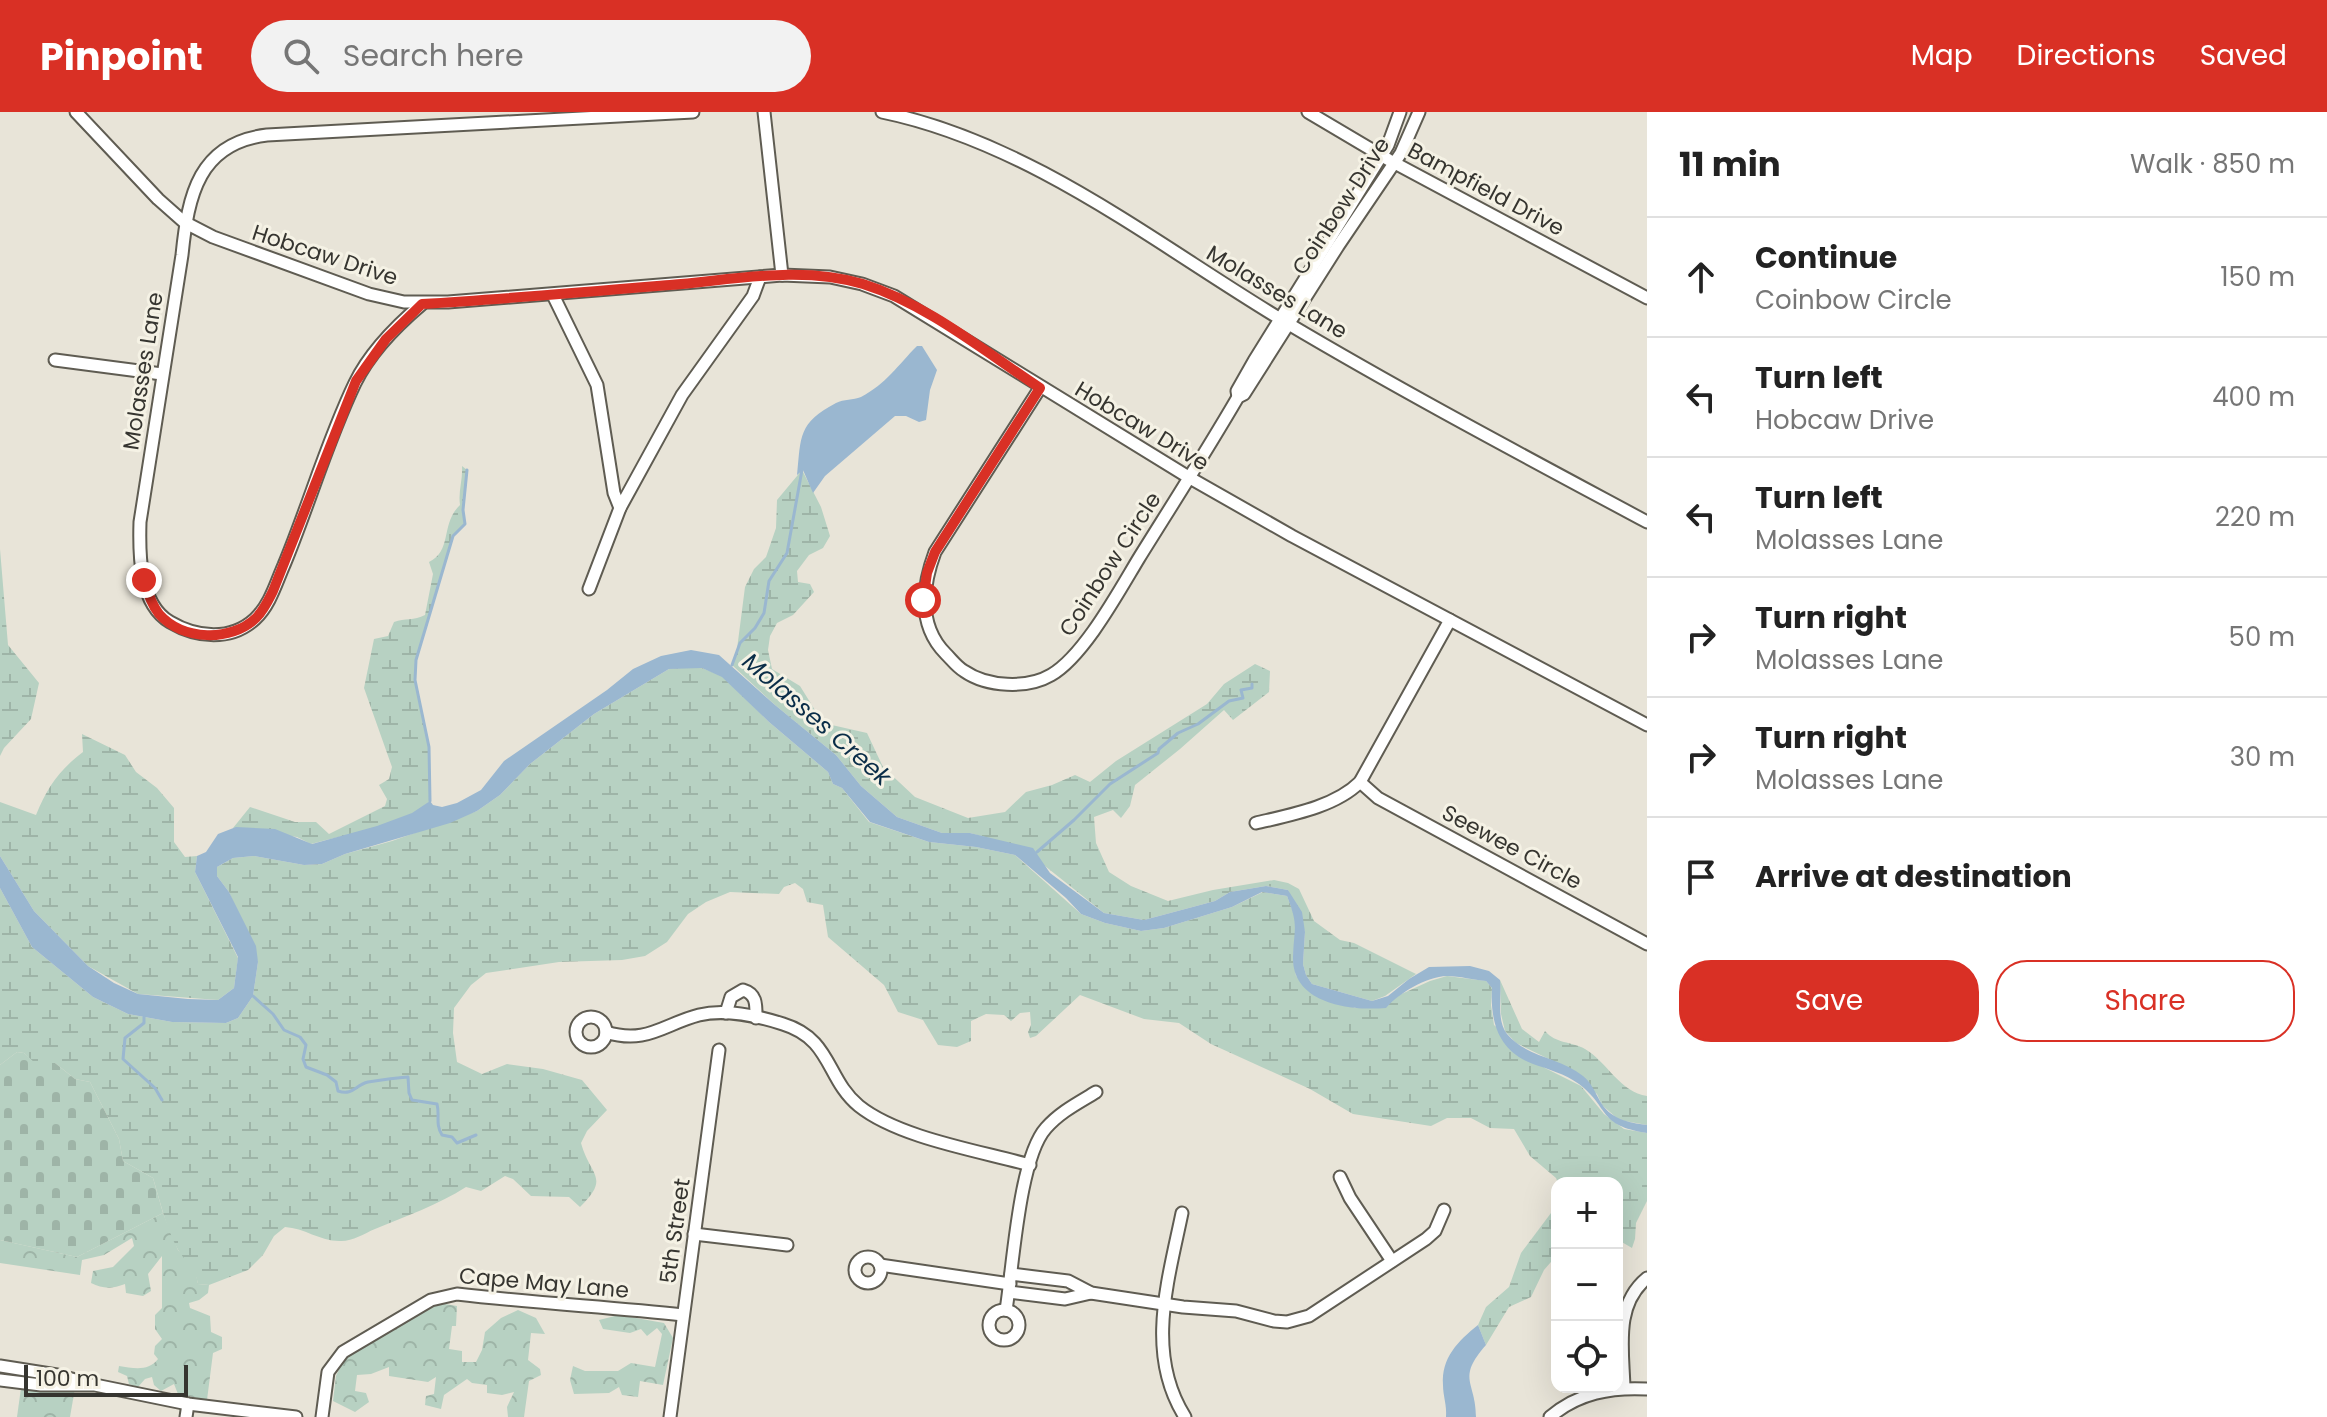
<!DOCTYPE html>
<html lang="en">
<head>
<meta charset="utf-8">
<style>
  :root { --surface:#fff; --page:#f2f2f2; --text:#222; --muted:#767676; --line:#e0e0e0; --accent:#d93025 }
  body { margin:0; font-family:Poppins,sans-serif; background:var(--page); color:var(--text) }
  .controls { position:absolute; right:24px; bottom:24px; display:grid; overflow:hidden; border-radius:16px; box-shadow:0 8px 32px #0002 }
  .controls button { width:72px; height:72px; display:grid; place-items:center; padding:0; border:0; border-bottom:2px solid var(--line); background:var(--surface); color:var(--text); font:40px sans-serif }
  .scale { position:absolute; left:24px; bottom:20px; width:164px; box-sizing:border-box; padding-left:8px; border:4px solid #363530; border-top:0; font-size:22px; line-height:28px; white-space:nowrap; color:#363530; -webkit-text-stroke:6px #f5f2e5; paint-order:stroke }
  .stop { position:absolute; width:24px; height:24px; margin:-18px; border:6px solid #d93025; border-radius:50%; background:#fff }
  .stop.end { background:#d93025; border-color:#fff; box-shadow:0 2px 8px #0008 }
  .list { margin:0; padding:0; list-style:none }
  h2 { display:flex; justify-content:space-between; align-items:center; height:104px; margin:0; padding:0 32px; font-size:34px }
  h2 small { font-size:26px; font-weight:400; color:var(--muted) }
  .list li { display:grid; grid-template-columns:52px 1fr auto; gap:24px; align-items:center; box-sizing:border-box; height:120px; padding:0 32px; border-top:2px solid var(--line) }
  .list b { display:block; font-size:30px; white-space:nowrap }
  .list p { margin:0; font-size:26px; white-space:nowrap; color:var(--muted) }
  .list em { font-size:26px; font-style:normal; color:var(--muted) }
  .actions { display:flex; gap:16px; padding:24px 32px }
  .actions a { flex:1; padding:18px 0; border:2px solid var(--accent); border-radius:32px; text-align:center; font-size:28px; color:var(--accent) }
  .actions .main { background:var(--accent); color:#fff }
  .icon { flex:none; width:44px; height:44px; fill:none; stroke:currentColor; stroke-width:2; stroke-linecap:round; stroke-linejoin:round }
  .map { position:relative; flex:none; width:1647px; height:1305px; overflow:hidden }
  header { display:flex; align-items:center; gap:48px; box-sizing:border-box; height:112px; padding:0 40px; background:var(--accent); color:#fff }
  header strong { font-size:38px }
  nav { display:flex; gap:44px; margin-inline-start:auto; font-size:28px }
  .search { width:560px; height:72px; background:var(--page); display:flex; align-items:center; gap:20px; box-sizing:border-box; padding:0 28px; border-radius:44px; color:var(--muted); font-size:30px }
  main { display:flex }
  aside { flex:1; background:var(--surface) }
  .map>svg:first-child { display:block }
  .forest { fill:url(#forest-crowns) }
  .wetland { fill:url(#wetland-marsh) }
  .cemetery { fill:url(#cemetery-stones) }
  .water { fill:#9ab7d0 }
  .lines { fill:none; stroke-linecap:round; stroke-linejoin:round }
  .stream { stroke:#9ab7d0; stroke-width:3 }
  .street-casing { stroke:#5f5c52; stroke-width:15 }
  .street { stroke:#fff; stroke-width:11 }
  .route { stroke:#d93025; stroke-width:10 }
  .labels { text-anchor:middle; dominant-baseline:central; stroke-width:6; stroke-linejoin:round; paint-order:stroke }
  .street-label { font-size:22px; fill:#363530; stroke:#f5f2e5 }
  .water-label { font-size:24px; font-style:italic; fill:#0a2d48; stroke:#f5f2e5 }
</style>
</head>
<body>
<header>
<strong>Pinpoint</strong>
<div class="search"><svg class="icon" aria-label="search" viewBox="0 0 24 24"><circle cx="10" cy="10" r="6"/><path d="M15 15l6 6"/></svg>Search here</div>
<nav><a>Map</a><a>Directions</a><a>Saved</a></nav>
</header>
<main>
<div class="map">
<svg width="1647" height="1305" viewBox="0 0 1647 1305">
  <defs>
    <pattern id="forest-crowns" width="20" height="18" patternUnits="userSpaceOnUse" patternTransform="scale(2)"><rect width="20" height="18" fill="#b7d1c2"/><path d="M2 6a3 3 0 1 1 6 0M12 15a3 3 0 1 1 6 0" fill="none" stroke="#9eb4a7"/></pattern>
    <pattern id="wetland-marsh" width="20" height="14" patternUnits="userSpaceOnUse" patternTransform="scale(2)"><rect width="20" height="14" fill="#b7d1c2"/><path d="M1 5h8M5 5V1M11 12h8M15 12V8" fill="none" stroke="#9eb4a7"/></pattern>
    <pattern id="cemetery-stones" width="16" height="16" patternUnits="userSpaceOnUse" patternTransform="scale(2)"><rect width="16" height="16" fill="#b7d1c2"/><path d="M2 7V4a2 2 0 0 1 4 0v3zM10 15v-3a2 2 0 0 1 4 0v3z" fill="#9eb4a7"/></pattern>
  </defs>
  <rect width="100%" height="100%" fill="#e8e4d8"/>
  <g class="forest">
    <path d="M163 1101 178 1138 195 1157 198 1172 209 1173 208 1181 199 1188 189 1191 190 1196 210 1204 211 1220 222 1225V1237L213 1241 207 1288 178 1282 174 1272 161 1279 154 1273 152 1265 145 1267 138 1275 129 1272 127 1264 118 1260 119 1254C133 1256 148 1260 158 1247L154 1242 155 1234 162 1227 155 1217V1203L162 1196V1144L148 1162 151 1179 143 1184 126 1181 125 1172C112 1177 103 1177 91 1171L93 1159 113 1155 134 1134 132 1126 104 1143 82 1148 80 1163 0 1151V1128L77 1145Z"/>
    <polygon points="445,1192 457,1194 456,1214 452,1214 449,1237 462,1239 462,1250 476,1250 482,1238 485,1220 501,1206 518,1198 536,1206 545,1222 531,1221 528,1248 540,1257 541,1263 529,1269 524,1305 508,1305 507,1295 514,1280 502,1283 487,1281 487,1273 472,1271 467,1267 444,1283 441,1297 425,1293 426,1284 434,1282 436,1265 428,1270 389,1264 389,1255 371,1262 357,1263 355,1279 366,1281 369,1290 355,1300 333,1289 336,1264 345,1245 435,1194"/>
    <polygon points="619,1203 664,1211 673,1226 663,1273 640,1269 638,1285 622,1283 619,1275 609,1281 574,1282 570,1268 573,1254 585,1259 618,1259 631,1251 655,1255 662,1222 657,1216 647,1224 641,1217 630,1221 603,1217 599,1208"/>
    <polygon points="21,1276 75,1276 70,1305 17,1305"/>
  </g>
  <g class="wetland">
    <path d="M462 354 467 358C468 377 461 394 465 412L453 424 416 548 415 566 429 635 430 689C404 714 346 722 311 732L297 725 233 716 250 695 295 710H316L329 722 385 694 387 687 379 673 389 667 392 655 364 576 374 527 388 524 394 510C405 506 414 509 425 503L433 462 429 450C453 438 440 412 460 393 458 379 463 368 462 354Z"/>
    <polygon points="802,358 821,395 830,424 823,436 809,443 797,459 798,470 810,472 814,480 793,503 777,511 770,524 768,538 772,557 800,574 823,611 867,621 883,655 915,685 968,706 1005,700 1026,680 1052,673 1075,663 1090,670 1116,649 1207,592 1224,572 1255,552 1270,559 1269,580 1233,608 1224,598 1180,637 1135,673 1130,694 1121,706 1113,698 1094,705 1096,731 1109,760 1131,774 1168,789 1213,778 1274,768 1288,771 1299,777 1314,809 1340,828 1354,831 1416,862 1385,884 1372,889 1312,872 1306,863 1303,852 1305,820 1288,778 1266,774 1230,780 1215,789 1144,808 1104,801 1045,754 992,727 970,721 942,721 897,705 861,674 836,643 775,593 732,553 737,537 745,475 754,457 766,445 776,416 777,388"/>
    <polygon points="0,437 8,533 39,571 31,607 4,636 0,644"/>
    <path d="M690 555 702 556 722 564 769 610 828 660 833 672 842 676 869 710 929 730 976 735 1015 743 1081 802 1105 811 1141 819 1164 816 1232 795 1263 780 1287 784 1297 810 1293 846 1296 864 1355 896 1397 884 1430 869 1447 864 1486 869 1492 876 1491 893 1494 913 1545 956 1581 974 1604 1002 1624 1017 1647 1021V1089L1636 1111 1635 1127 1632 1136 1620 1129 1617 1123V1071H1558L1556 1066 1530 1044 1514 1017 1490 1016 1471 1006H1447L1431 1014 1353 1002 1310 977 1211 932 1179 911 1144 907 1080 883 1036 924 1030 926 1028 920 1031 913 1030 900 1020 901 1011 909 1004 903 986 902 971 909V929L957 935 938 933 923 908 898 900 884 873 828 825 823 793 807 790 803 777 795 771 784 775 779 782 730 780 706 790 688 802 667 830 645 844 622 848 559 850 486 861 471 873 454 896 453 921 457 950 482 962 507 952 543 957 582 968 607 998 587 1019 581 1031C590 1064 611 1065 580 1095L569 1085 531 1084 513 1067 505 1064 481 1079 466 1075C438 1093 406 1104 375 1117 363 1122 352 1130 339 1129 320 1129 304 1116 285 1115L274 1124 263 1143 248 1158 209 1173 198 1172C194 1152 184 1150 176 1134 165 1112 160 1089 153 1066L123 1049 119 1027 90 970 75 967 55 951H34L24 941 17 940 0 953V776L32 835 93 885 128 902 172 910 226 911 238 906 253 884 258 850 229 780 217 764V755L233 746 254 744 304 753 322 752 345 742 392 729 477 699 500 683 530 652 594 602 669 557Z"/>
    <path d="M82 622 125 643 136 660 157 676 174 696V730L185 745 197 744 195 760 238 846 234 876 218 888 138 882 88 854 34 799 0 744V690L36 703C47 676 59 658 83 640Z"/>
    <path d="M1500 868 1522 917 1539 930 1545 919C1556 932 1571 929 1585 937 1606 949 1621 981 1647 984V1013L1619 1008 1602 993 1597 982 1551 948 1516 931 1505 919 1501 902Z"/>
    <polygon points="1557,1093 1557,1143 1544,1158 1531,1185 1509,1195 1486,1233 1478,1213 1486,1195 1509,1175 1521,1141"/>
  </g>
  <polygon class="cemetery" points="17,940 24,941 35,951 55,951 75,967 90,970 119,1027 123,1049 153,1066 163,1101 77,1145 0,1128 0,953"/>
  <g class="water">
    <path d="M917 234H922L937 258 930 278 926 308 919 310 906 304H895L825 364 813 381 803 358 797 363C801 324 798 311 836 291 844 287 853 288 861 285 886 272 898 253 917 234Z"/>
    <path d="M691 538 719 543 775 593 836 643 861 674 897 705 942 721H970L1033 736 1050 761 1104 801 1144 808 1215 789 1230 780 1266 774 1288 778 1302 800 1305 820 1303 852 1306 863 1312 872 1372 889 1388 884 1409 867 1429 855 1470 854 1489 859 1500 868C1502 885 1496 908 1507 922 1527 946 1560 945 1583 964 1591 970 1595 980 1600 989 1609 1006 1628 1011 1647 1013V1021C1597 1013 1611 997 1579 972 1565 962 1548 957 1533 952 1498 939 1490 909 1492 876L1486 869C1473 868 1460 864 1447 864 1426 865 1399 881 1386 896 1351 899 1292 892 1293 845 1294 814 1299 815 1287 784L1262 780 1232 795 1164 816 1141 819 1105 811 1081 802 1066 786 1015 743 976 735 929 730 870 710 842 676 833 672 828 660 769 610 722 565 702 556 669 557 594 602 530 652 500 683 477 699 450 711 345 742 322 752 304 753 254 744 233 746 217 755V764L229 780 256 834 258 850 253 884 238 906 226 911 172 910 128 902 93 885 32 835 0 776V744L34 799 88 854 114 871 138 882 188 887 218 888 234 876 238 845 195 760 197 744 206 740 218 722 236 715 275 717 312 732 377 714 412 701 430 689 433 693 442 695 457 691 481 678 504 649 607 578 633 557 661 544Z"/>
    <path d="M1478 1213 1486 1233C1456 1267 1476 1269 1476 1305H1446C1447 1293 1443 1284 1443 1273 1441 1246 1458 1229 1478 1213Z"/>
  </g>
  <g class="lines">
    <g class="stream">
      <polyline points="732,553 740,531 755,516 764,501 769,469 787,441 802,358"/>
      <polyline points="430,689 429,635 415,568 416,548 453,424 465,412 463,398 467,358"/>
      <polyline points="1037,740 1074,708 1110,672 1158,641 1159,637 1178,621 1198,612 1229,589 1243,586 1241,578 1252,576 1252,572"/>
      <path d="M253 884 273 902 284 918 300 925 306 933 303 947 306 955 327 963 336 970 338 979C353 984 355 973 368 970 381 968 395 966 408 965L409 981 412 988 437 992C440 1003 435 1012 442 1023L452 1025 457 1031 476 1023"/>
      <polyline points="144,905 144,911 125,926 123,947 155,976 162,988"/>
    </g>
    <g class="street-casing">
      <g id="street">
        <polyline points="76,0 158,87 184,110 213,125 369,182 404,190 448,190 782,163 830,165 862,172 894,184 1190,366 1292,424 1647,613"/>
        <polyline points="764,0 782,163"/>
        <path d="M882 0C1032 31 1158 134 1287 211 1405 281 1526 345 1647 410"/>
        <polyline points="1308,0 1389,48 1647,186"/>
        <polyline points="553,183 597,273 614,381 620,396 589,477"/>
        <path d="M422 192C396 214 370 240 355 271 327 329 309 393 284 453 276 471 270 493 255 507 231 529 197 526 170 510 139 492 139 442 140 410L182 143C188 83 199 31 267 23L693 0"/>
        <polyline points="55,248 162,262"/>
        <path d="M1040 276 935 440C922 475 918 514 946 542 952 548 957 555 964 559 987 575 1027 577 1051 563 1084 544 1119 479 1139 446 1172 393 1206 340 1238 285L1244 282 1338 134 1401 41 1419 0"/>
        <polyline points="1238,285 1237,279 1254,249 1388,33 1400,0"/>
        <polyline points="620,396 682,283 753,184 760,165"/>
        <polyline points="1360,670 1378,686 1647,832"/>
        <path d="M1256 711C1290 703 1335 695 1360 670L1450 508"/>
        <path d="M726 901 731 885 743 878C757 882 756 893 756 906"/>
        <circle cx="591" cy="920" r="15"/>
        <path d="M606 920C646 933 664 912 699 903 724 897 758 904 783 912 832 927 826 967 859 994 899 1026 980 1039 1030 1053"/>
        <polyline points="1340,1065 1350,1086 1392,1149"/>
        <path d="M1182 1101C1168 1169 1145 1242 1185 1305"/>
        <polyline points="694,1122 787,1133"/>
        <circle cx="868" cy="1158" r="13"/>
        <polyline points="880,1153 1010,1172"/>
        <polyline points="1011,1162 1068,1169 1091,1181 1183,1195 1236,1199 1274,1209 1287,1210 1309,1204 1426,1127 1435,1119 1444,1098"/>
        <polyline points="1009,1180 1065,1187 1091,1181"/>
        <circle cx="1004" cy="1213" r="15"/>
        <path d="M1006 1198C1013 1155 1019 1046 1046 1016 1060 1000 1078 991 1096 980"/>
        <polyline points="0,1254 57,1263 79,1269"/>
        <polyline points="0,1268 41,1273 95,1273 188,1292 296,1305"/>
        <path d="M1624 1276C1623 1237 1614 1193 1647 1166"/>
        <polyline points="186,1305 188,1292"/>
        <path d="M322 1305 328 1260 343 1240 431 1188 457 1182C533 1191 608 1195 683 1203"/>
        <polyline points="670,1305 719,938"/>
        <path d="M1550 1305C1578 1281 1611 1275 1647 1277"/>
      </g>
    </g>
    <use href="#street" class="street"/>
  </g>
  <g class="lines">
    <path class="route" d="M144 468C148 480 151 492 159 502 183 529 231 530 256 506 264 498 268 489 273 479L356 269 386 227 422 192C505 187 587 180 670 173 733 168 801 153 863 172 927 192 984 239 1040 276L935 440 927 461 923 488"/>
  </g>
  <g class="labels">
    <g class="street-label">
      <text transform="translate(1486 77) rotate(28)">Bampfield Drive</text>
      <text transform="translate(1341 94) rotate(-57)">Coinbow Drive</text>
      <text transform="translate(325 143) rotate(18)">Hobcaw Drive</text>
      <text transform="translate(1277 180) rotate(31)">Molasses Lane</text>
      <text transform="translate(143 259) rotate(-81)">Molasses Lane</text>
      <text transform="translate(1142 314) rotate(31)">Hobcaw Drive</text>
      <text transform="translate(1110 452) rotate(-57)">Coinbow Circle</text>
      <text transform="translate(1512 735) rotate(28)">Seewee Circle</text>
      <text transform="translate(675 1119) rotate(-82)">5th Street</text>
      <text transform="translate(544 1171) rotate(5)">Cape May Lane</text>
    </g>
    <g class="water-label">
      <text transform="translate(817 607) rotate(41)">Molasses Creek</text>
    </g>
  </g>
</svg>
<div class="controls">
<button>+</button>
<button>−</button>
<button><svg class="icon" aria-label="locate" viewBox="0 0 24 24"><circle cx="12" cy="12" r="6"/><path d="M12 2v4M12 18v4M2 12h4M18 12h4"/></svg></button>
</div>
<div class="scale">100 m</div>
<div class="stop" style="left:923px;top:488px"></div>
<div class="stop end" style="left:144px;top:468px"></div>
</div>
<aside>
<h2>11 min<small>Walk · 850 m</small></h2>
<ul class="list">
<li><svg class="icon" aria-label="ahead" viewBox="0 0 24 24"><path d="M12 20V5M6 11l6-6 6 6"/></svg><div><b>Continue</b><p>Coinbow Circle</p></div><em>150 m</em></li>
<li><svg class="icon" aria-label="left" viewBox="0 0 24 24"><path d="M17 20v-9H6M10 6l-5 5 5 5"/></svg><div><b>Turn left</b><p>Hobcaw Drive</p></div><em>400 m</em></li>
<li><svg class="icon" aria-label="left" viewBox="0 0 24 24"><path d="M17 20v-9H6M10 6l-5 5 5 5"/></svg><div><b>Turn left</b><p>Molasses Lane</p></div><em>220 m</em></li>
<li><svg class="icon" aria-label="right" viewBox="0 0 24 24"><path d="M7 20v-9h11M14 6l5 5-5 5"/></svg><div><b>Turn right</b><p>Molasses Lane</p></div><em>50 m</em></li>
<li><svg class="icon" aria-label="right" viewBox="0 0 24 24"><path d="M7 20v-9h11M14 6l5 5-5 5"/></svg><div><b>Turn right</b><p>Molasses Lane</p></div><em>30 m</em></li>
<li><svg class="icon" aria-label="arrive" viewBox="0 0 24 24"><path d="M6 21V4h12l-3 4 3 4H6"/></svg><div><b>Arrive at destination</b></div></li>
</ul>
<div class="actions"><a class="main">Save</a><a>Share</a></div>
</aside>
</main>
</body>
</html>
